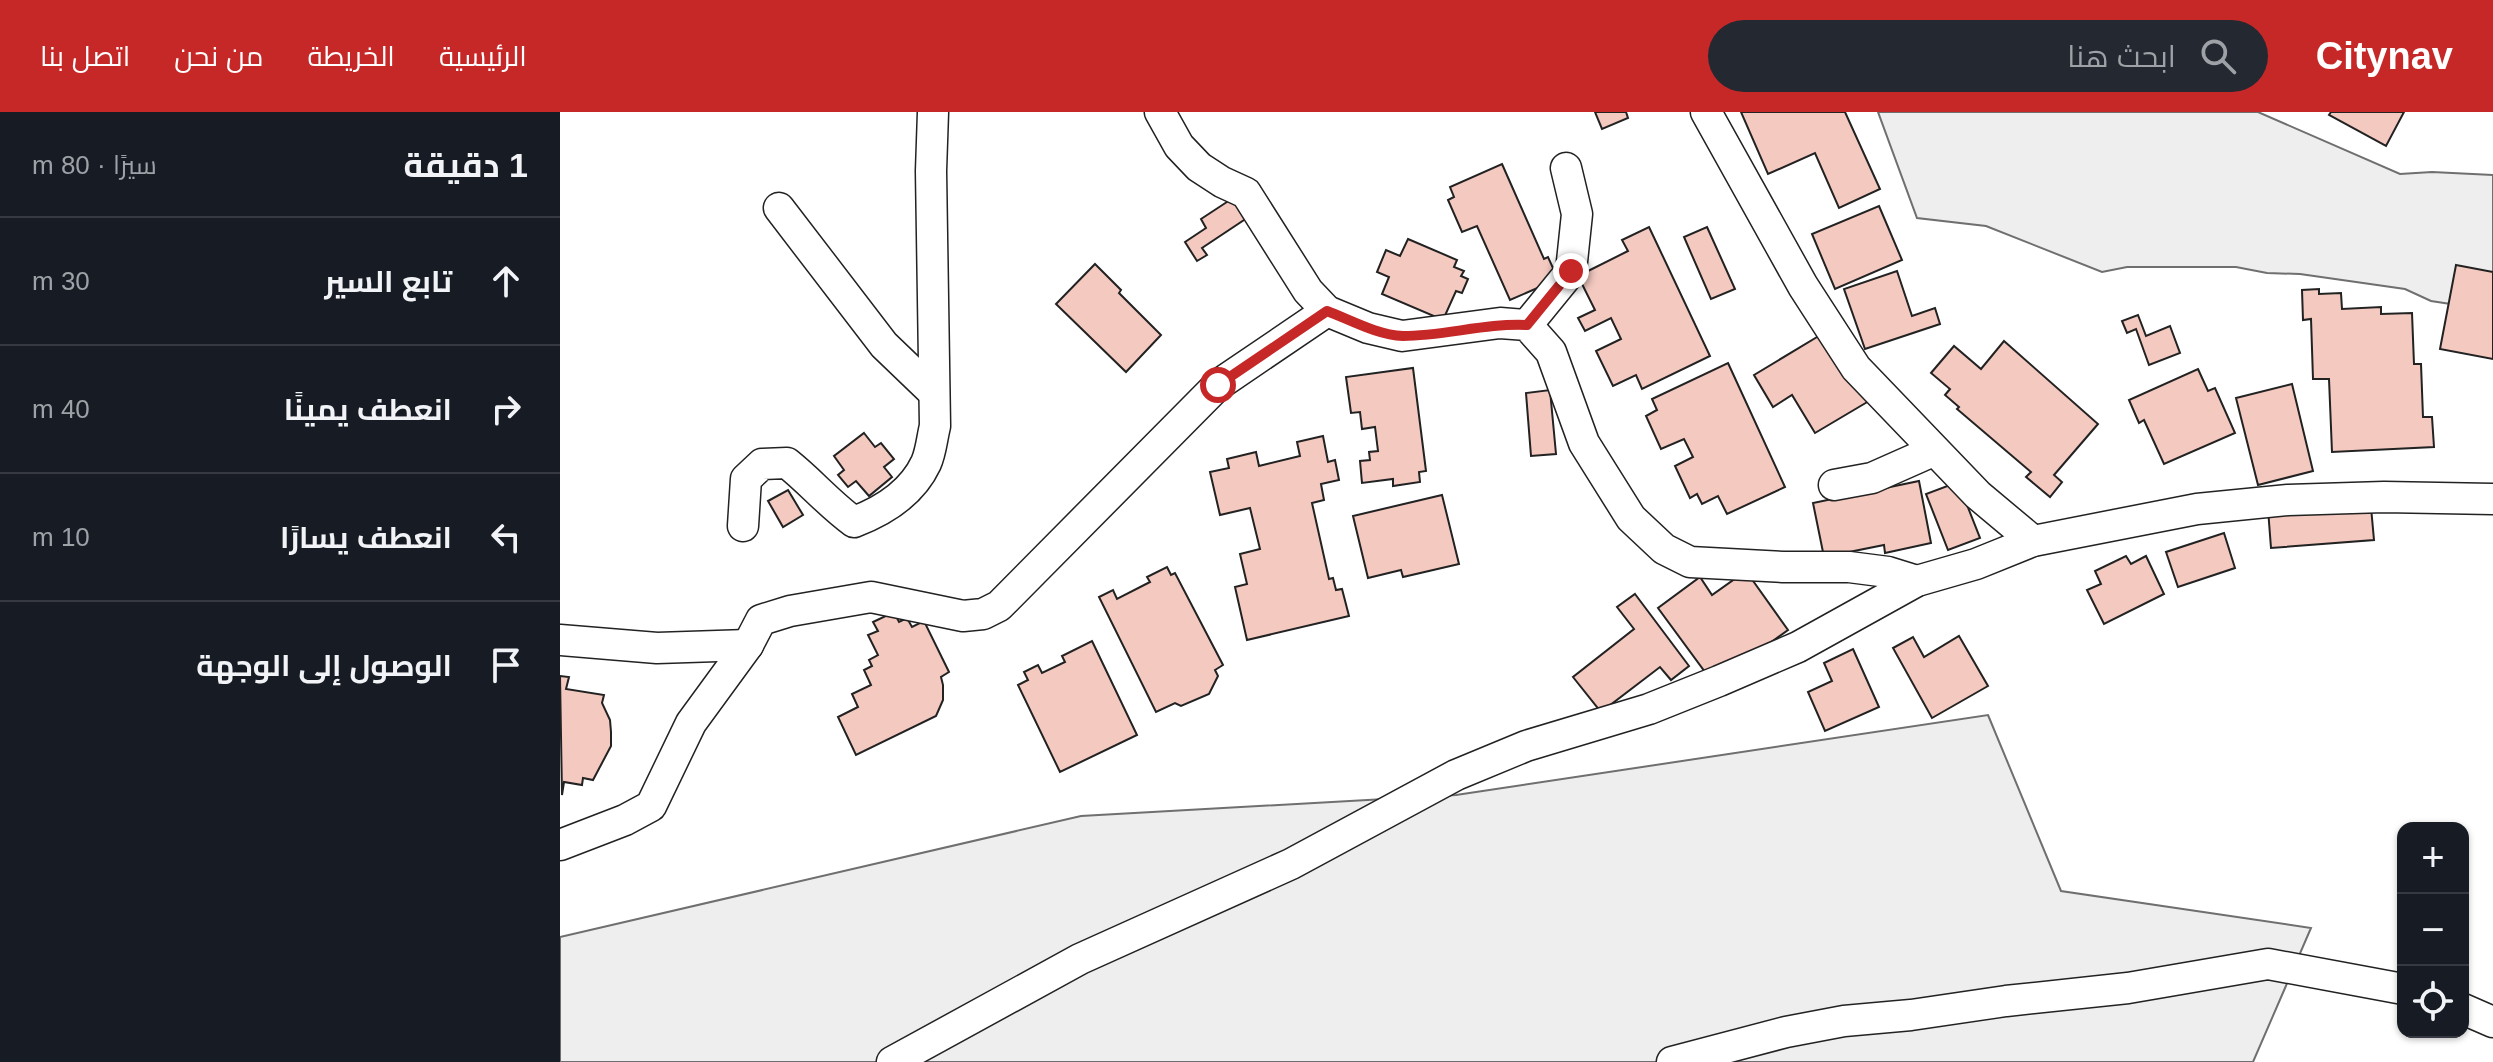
<!DOCTYPE html>
<html lang="ar">
<head>
<meta charset="utf-8">
<style>
  :root { --surface:#171b24; --page:#242831; --text:#f1f3f6; --muted:#9ea1a6; --line:#363941; --accent:#c62828 }
  body { margin:0; font-family:Helvetica,Cairo,sans-serif; background:var(--page); color:var(--text); direction:rtl }
  .controls { position:absolute; right:24px; bottom:24px; display:grid; overflow:hidden; border-radius:16px; box-shadow:0 2px 6px #0004 }
  .controls button { width:72px; height:72px; display:grid; place-items:center; padding:0; border:0; border-bottom:2px solid var(--line); background:var(--surface); color:var(--text); font:40px sans-serif }
  .stop { position:absolute; width:24px; height:24px; margin:-18px; border:6px solid #c62828; border-radius:50%; background:#fff }
  .stop.end { background:#c62828; border-color:#fff; box-shadow:0 2px 8px #0008 }
  .list { margin:0; padding:0; list-style:none }
  h2 { display:flex; justify-content:space-between; align-items:center; height:104px; margin:0; padding:0 32px; font-size:34px }
  h2 small { font-size:26px; font-weight:400; color:var(--muted) }
  .list li { display:grid; grid-template-columns:52px 1fr auto; gap:24px; align-items:center; box-sizing:border-box; height:128px; padding:0 32px; border-top:2px solid var(--line) }
  .list b { display:block; font-size:30px; white-space:nowrap }
  .list em { font-size:26px; font-style:normal; color:var(--muted) }
  .icon { flex:none; width:44px; height:44px; fill:none; stroke:currentColor; stroke-width:2; stroke-linecap:round; stroke-linejoin:round }
  .map { position:relative; flex:none; width:1933px; height:950px; overflow:hidden; direction:ltr }
  header { display:flex; align-items:center; gap:48px; box-sizing:border-box; height:112px; padding:0 40px; background:var(--accent); color:#fff }
  header strong { font-size:38px }
  nav { display:flex; gap:44px; margin-inline-start:auto; font-size:28px }
  .search { width:560px; height:72px; background:var(--page); display:flex; align-items:center; gap:20px; box-sizing:border-box; padding:0 28px; border-radius:44px; color:var(--muted); font-size:30px }
  main { display:flex }
  aside { flex:1; background:var(--surface) }
  .map>svg:first-child { display:block }
  .green { fill:#eee; stroke:#6f6f6f; stroke-width:2 }
  .building { fill:#f3c9c0; stroke:#222; stroke-width:2 }
  .lines { fill:none; stroke-linecap:round; stroke-linejoin:round }
  .street-casing { stroke:#222; stroke-width:33 }
  .street { stroke:#fff; stroke-width:30 }
  .route { stroke:#c62828; stroke-width:10 }
</style>
</head>
<body>
<header>
<strong>Citynav</strong>
<div class="search"><svg class="icon" aria-label="search" viewBox="0 0 24 24"><circle cx="10" cy="10" r="6"/><path d="M15 15l6 6"/></svg>ابحث هنا</div>
<nav><a>الرئيسية</a><a>الخريطة</a><a>من نحن</a><a>اتصل بنا</a></nav>
</header>
<main>
<div class="map">
<svg width="1933" height="950" viewBox="0 0 1933 950">
  <rect width="100%" height="100%" fill="#fff"/>
  <g class="green">
    <polygon points="1318,0 1698,0 1840,62 1872,60 1933,63 1933,194 1897,193 1871,189 1845,177 1740,162 1707,161 1676,155 1567,155 1542,160 1426,114 1357,106"/>
    <polygon points="1428,603 1501,779 1751,816 1693,950 0,950 0,825 521,704 896,683"/>
  </g>
  <g class="building">
    <polygon points="1035,0 1066,0 1068,6 1042,17"/>
    <polygon points="1181,0 1285,0 1320,77 1279,96 1255,41 1208,62"/>
    <polygon points="1771,0 1844,0 1826,34 1769,3"/>
    <polygon points="942,52 984,147 988,145 998,167 950,188 917,114 902,120 888,88 894,85 890,75"/>
    <polygon points="676,84 690,104 642,136 647,143 637,149 625,130 646,116 641,107"/>
    <polygon points="1319,94 1342,148 1275,177 1252,122"/>
    <polygon points="1089,115 1150,244 1082,277 1076,263 1053,274 1036,239 1061,227 1051,206 1025,219 1018,206 1035,198 1018,164 1068,139 1062,128"/>
    <polygon points="1147,115 1175,177 1151,187 1124,125"/>
    <polygon points="848,127 897,148 894,155 904,159 901,164 908,167 902,181 896,179 883,208 822,182 829,165 817,160 826,138 840,144"/>
    <polygon points="535,152 561,178 559,181 601,223 566,260 496,192"/>
    <polygon points="1896,153 1933,160 1933,247 1880,237"/>
    <polygon points="1337,159 1352,204 1375,196 1380,212 1305,237 1284,177"/>
    <polygon points="1759,177 1759,182 1781,181 1782,197 1821,195 1821,202 1852,201 1854,252 1861,252 1863,305 1872,305 1874,335 1772,340 1769,267 1753,267 1751,207 1743,208 1742,178"/>
    <polygon points="1578,203 1586,224 1610,214 1620,241 1589,253 1576,217 1567,221 1562,209"/>
    <polygon points="1267,219 1309,289 1255,321 1232,283 1213,295 1194,263"/>
    <polygon points="1444,229 1538,312 1494,363 1502,370 1490,385 1466,365 1471,360 1397,297 1399,295 1385,283 1390,277 1371,261 1394,234 1421,257"/>
    <polygon points="1168,251 1225,375 1167,402 1158,384 1142,392 1137,382 1130,386 1115,354 1133,345 1124,327 1101,337 1086,304 1097,298 1092,287"/>
    <polygon points="853,256 866,359 859,360 860,370 833,374 833,367 802,371 800,349 810,348 809,340 818,339 815,315 802,317 800,300 791,301 786,265"/>
    <polygon points="1638,257 1648,279 1655,276 1675,321 1604,352 1584,308 1579,311 1569,288"/>
    <polygon points="1732,272 1753,359 1698,373 1676,286"/>
    <polygon points="990,278 996,342 971,344 966,281"/>
    <polygon points="304,321 315,335 321,331 334,347 324,355 332,365 309,384 296,369 288,375 278,363 284,358 274,344"/>
    <polygon points="763,324 768,350 775,348 779,368 761,372 764,388 752,391 769,467 773,466 776,478 782,477 789,504 687,528 675,475 687,472 680,442 700,437 690,396 660,403 650,360 669,356 667,347 696,340 699,354 740,344 737,330"/>
    <polygon points="1359,369 1371,431 1325,441 1324,433 1264,445 1253,391"/>
    <polygon points="1398,370 1420,426 1388,438 1366,382"/>
    <polygon points="228,378 243,403 223,415 208,389"/>
    <polygon points="882,383 899,452 843,465 841,458 808,466 793,404"/>
    <polygon points="1811,395 1814,428 1711,436 1708,397"/>
    <polygon points="1664,421 1675,456 1618,475 1606,440"/>
    <polygon points="1566,444 1571,452 1586,444 1604,482 1544,512 1527,478 1541,472 1535,459"/>
    <polygon points="607,455 611,463 615,461 663,553 655,558 658,564 649,582 621,594 615,591 596,600 539,485 553,478 557,487 590,470 587,465"/>
    <polygon points="1186,459 1228,518 1175,556 1148,564 1098,496 1140,465 1152,483"/>
    <polygon points="1075,482 1129,554 1111,568 1100,555 1041,600 1013,565 1074,517 1057,495"/>
    <polygon points="334,500 339,510 347,506 352,515 364,509 389,560 381,565 383,573 383,588 376,604 296,643 278,605 298,595 292,582 311,573 304,558 312,554 309,548 318,543 308,523 318,519 313,510"/>
    <polygon points="1399,524 1428,574 1372,606 1333,536 1353,525 1364,545"/>
    <polygon points="532,529 577,623 500,660 458,573 468,568 464,560 478,553 482,561 505,550 502,544"/>
    <polygon points="1293,537 1319,595 1265,619 1248,580 1272,569 1264,551"/>
    <polygon points="0,564 9,565 6,577 44,583 42,591 50,608 51,620 51,634 33,668 23,666 22,673 4,670 2,683"/>
  </g>
  <g class="lines">
    <g class="street-casing">
      <g id="street">
        <polyline points="600,0 619,34 639,55 662,70 686,81 748,179 767,199 808,216 842,224 940,211 967,213 991,240 1024,331 1071,406 1104,437 1130,450 1223,455 1289,455 1328,460 1357,469"/>
        <polyline points="1146,0 1243,174 1296,256 1418,383 1473,429"/>
        <polyline points="219,96 324,233 374,281"/>
        <polyline points="967,213 1011,159 1017,102 1006,56"/>
        <polyline points="1274,373 1312,366 1373,339"/>
        <path d="M183 414 186 367 202 352 227 351C251 370 269 392 294 410 323 399 352 381 366 351 371 340 372 326 375 314L371 59 373 0"/>
        <polyline points="0,528 97,536 188,533"/>
        <polyline points="0,733 65,708 91,694 131,611 188,533 201,508 230,499 311,485 403,504 423,502 439,494 658,273 767,199"/>
        <polyline points="1903,897 1933,910"/>
        <polyline points="332,950 520,847 731,752 896,663 966,634 1089,597 1159,569 1238,535 1357,469 1416,452 1473,429 1637,397 1728,388 1824,385 1933,387"/>
        <polyline points="1112,950 1226,920 1284,909 1351,903 1446,889 1568,876 1708,852 1843,877"/>
      </g>
    </g>
    <use href="#street" class="street"/>
  </g>
  <g class="lines">
    <path class="route" d="M658 273 767 199C791 208 817 223 843 224 885 224 925 211 967 213L1011 159"/>
  </g>
</svg>
<div class="controls">
<button>+</button>
<button>−</button>
<button><svg class="icon" aria-label="locate" viewBox="0 0 24 24"><circle cx="12" cy="12" r="6"/><path d="M12 2v4M12 18v4M2 12h4M18 12h4"/></svg></button>
</div>
<div class="stop" style="left:658px;top:273px"></div>
<div class="stop end" style="left:1011px;top:159px"></div>
</div>
<aside>
<h2>1 دقيقة<small>سيرًا · 80 m</small></h2>
<ul class="list">
<li><svg class="icon" aria-label="ahead" viewBox="0 0 24 24"><path d="M12 20V5M6 11l6-6 6 6"/></svg><div><b>تابع السير</b></div><em>30 m</em></li>
<li><svg class="icon" aria-label="right" viewBox="0 0 24 24"><path d="M7 20v-9h11M14 6l5 5-5 5"/></svg><div><b>انعطف يمينًا</b></div><em>40 m</em></li>
<li><svg class="icon" aria-label="left" viewBox="0 0 24 24"><path d="M17 20v-9H6M10 6l-5 5 5 5"/></svg><div><b>انعطف يسارًا</b></div><em>10 m</em></li>
<li><svg class="icon" aria-label="arrive" viewBox="0 0 24 24"><path d="M6 21V4h12l-3 4 3 4H6"/></svg><div><b>الوصول إلى الوجهة</b></div></li>
</ul>
</aside>
</main>
</body>
</html>
